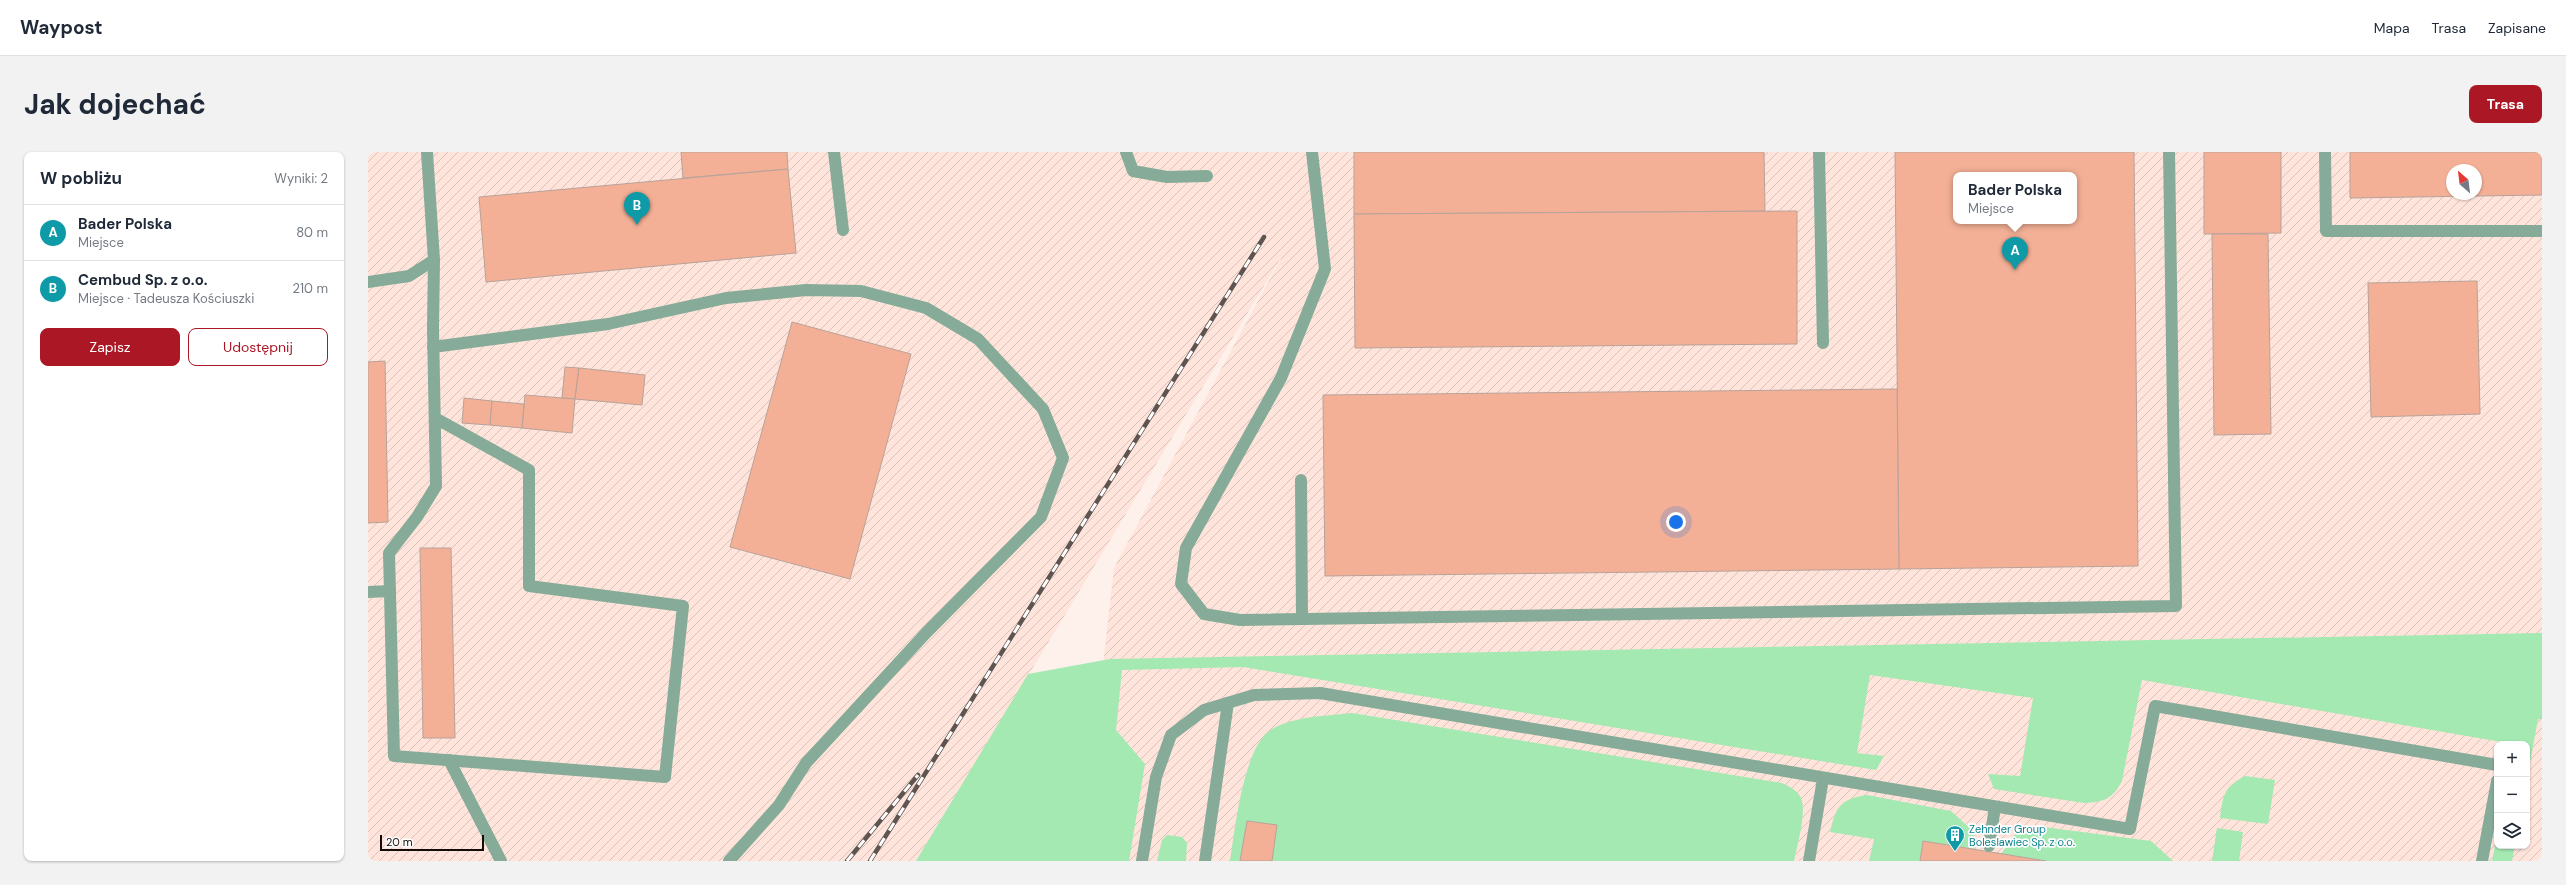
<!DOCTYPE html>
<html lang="pl">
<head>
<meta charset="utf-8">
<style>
  :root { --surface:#fff; --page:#f2f2f3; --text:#1f2937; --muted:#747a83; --line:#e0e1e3; --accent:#ab1724 }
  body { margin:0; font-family:"DM Sans",sans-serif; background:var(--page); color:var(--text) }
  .controls { position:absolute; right:12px; bottom:12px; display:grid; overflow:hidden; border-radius:8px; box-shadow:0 1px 3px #0004 }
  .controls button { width:36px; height:36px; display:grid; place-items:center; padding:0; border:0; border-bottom:1px solid var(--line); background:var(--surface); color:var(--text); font:20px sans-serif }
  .compass { position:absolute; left:2078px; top:12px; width:36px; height:36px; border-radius:50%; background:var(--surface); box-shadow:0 1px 3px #0004; rotate:332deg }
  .scale { position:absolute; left:12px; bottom:10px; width:104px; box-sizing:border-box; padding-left:4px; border:2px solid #130b08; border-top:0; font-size:11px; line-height:14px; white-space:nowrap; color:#130b08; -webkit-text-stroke:3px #fff; paint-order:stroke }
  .you { position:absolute; left:1308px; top:370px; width:14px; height:14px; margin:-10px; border:3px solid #fff; border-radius:50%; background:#1a73e8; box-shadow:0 0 0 6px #1a73e833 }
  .badge { display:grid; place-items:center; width:26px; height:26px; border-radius:50%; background:var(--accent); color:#fff; font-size:13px; font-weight:700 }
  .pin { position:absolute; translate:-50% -33px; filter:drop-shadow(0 1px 2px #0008) }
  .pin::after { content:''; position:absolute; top:21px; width:14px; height:12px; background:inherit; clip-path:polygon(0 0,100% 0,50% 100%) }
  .popup { position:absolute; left:1585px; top:20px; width:124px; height:52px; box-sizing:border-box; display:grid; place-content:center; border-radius:8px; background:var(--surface); filter:drop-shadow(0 1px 3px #0005); font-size:13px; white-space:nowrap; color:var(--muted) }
  .popup b { font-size:15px; color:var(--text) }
  .popup::after { content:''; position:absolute; left:50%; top:100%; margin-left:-8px; border:8px solid transparent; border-top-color:var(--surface) }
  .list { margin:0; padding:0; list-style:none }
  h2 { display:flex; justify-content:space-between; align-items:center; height:52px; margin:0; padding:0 16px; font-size:17px }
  h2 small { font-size:13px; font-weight:400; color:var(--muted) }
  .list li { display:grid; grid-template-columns:26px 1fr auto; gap:12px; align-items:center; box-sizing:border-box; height:56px; padding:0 16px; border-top:1px solid var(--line) }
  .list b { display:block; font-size:15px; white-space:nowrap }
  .list p { margin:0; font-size:13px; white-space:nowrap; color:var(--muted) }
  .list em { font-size:13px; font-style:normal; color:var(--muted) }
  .actions { display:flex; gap:8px; padding:12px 16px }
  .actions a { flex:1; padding:9px 0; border:1px solid var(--accent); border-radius:8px; text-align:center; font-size:14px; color:var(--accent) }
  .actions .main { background:var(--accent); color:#fff }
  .icon { flex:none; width:22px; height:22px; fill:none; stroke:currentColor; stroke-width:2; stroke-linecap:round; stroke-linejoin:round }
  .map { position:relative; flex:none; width:2174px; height:709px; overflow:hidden; border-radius:8px }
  header { display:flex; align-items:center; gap:24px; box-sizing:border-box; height:56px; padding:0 20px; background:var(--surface); border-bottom:1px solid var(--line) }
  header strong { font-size:19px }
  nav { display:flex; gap:22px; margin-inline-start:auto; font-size:14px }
  .intro { display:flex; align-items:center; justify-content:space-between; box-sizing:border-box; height:96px; padding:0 24px }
  h1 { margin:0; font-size:28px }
  .button { padding:10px 18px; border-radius:8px; background:var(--accent); color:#fff; font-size:14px; font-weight:700 }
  main { display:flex; gap:24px; padding:0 24px }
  aside { flex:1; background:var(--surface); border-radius:8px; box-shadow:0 1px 3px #0004 }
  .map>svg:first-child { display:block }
  .industrial { fill:url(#industrial-furrows); fill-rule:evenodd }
  .grass { fill:#a4e9b2 }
  .building { fill:#f4b096; stroke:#b8a299; fill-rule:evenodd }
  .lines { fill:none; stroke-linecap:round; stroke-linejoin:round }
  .minor { stroke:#86ac99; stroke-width:12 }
  .rail-casing { stroke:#5e5450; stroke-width:4.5 }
  .rail { stroke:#fff; stroke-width:3; stroke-dasharray:9; stroke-linecap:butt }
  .labels { text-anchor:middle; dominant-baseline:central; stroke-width:3.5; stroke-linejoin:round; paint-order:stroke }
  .culture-label { font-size:11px; fill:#0d838f; stroke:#fff; text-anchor:start }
</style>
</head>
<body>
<header>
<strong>Waypost</strong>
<nav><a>Mapa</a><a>Trasa</a><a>Zapisane</a></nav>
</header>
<div class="intro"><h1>Jak dojechać</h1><a class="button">Trasa</a></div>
<main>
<aside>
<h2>W pobliżu<small>Wyniki: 2</small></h2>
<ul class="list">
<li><span class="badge" style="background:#0f9aa8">A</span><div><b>Bader Polska</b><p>Miejsce</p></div><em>80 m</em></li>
<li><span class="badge" style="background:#0f9aa8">B</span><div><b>Cembud Sp. z o.o.</b><p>Miejsce · Tadeusza Kościuszki</p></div><em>210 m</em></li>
</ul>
<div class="actions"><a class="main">Zapisz</a><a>Udostępnij</a></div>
</aside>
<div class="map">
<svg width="2174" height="709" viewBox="0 0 2174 709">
  <defs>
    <pattern id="industrial-furrows" width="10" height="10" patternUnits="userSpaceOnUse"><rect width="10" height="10" fill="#fee4da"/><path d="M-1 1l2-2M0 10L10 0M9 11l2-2" fill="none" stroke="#d9c2ba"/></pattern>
  </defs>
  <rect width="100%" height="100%" fill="#fef0ea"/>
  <path class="industrial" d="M0 0H2174V709H713L746 416 917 99 548 709H0ZM2084 18H2108V42H2084ZM1588 23H1706V69H1588ZM2129 592H2159V694H2129Z"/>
  <g class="grass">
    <path d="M2174 481V567H2170L2159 627V592H2145L1774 528 1754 629C1744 647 1737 650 1716 651L1626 637 1620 622 1652 624 1665 546 1502 523 1489 601 1516 604 1508 618 875 515 754 518 748 578 777 612 761 709H548L660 522 742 507Z"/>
    <path d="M984 561 1414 631C1421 634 1430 639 1433 646 1439 661 1429 693 1426 709H904L909 673 879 669 872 709H862C867 678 875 594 904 577 927 564 958 564 984 561Z"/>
    <path d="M1877 624 1907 628 1900 672 1852 666C1855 643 1856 635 1877 624Z"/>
    <path d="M1499 643 1583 659 1605 679 1608 697 1555 689 1552 709H1501L1506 687 1462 680C1468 655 1472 647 1499 643Z"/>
    <polygon points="1668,674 1783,689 1805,709 1678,709 1633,702 1647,683"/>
    <polygon points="1849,676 1875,680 1871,709 1844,709"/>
    <polygon points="799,683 814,685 819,691 818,709 789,709 794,688"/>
    <polygon points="2129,683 2129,694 2147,694 2144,709 2124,709"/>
  </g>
  <g class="building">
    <polygon points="313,0 419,0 420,17 315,26"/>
    <polygon points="986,0 1396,0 1397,59 986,62"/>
    <path d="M1527 0H1766L1770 414 1531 417ZM1588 23H1706V69H1588Z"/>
    <polygon points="1836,0 1913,0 1913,81 1836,82"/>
    <path d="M1982 0H2174V43L1982 46ZM2084 18H2108V42H2084Z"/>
    <polygon points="420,17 428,101 118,130 111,45"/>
    <polygon points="1429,59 1429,192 987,196 986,62"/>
    <polygon points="1844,82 1900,82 1903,282 1846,283"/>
    <polygon points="2109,129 2112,262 2003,265 2000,131"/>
    <polygon points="424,170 543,202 482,427 362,395"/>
    <polygon points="17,209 20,370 0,371 0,210"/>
    <polygon points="197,215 211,216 207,247 194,246"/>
    <polygon points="211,216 277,223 274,253 207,247"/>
    <polygon points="1529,237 1531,417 957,424 955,243"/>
    <polygon points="157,243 207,247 204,281 154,276"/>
    <polygon points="96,246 124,249 122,273 94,271"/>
    <polygon points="124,249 156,252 154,276 122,273"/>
    <polygon points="52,396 83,396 87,586 55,586"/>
    <polygon points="879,669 909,673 904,709 872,709"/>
    <polygon points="1555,689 1678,709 1552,709"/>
  </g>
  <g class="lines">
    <g class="minor">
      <polyline points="466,0 475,78"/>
      <polyline points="758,0 765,19 799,25 839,24"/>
      <polyline points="944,0 957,117 913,226 818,396 813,432 836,462 872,468 1808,454 1801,0"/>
      <polyline points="1451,0 1455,191"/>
      <polyline points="1957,0 1958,79 2174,79"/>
      <polyline points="66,108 65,176 68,334 49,365 21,401 26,604 297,625 315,454 161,434 161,318 67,266"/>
      <polyline points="0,130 41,124 66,108 59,0"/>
      <polyline points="65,195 240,172 358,146 438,138 493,139 558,156 610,187 675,257 695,306 673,365 558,481 438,611 411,653 361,709"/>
      <polyline points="933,328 934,467"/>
      <polyline points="0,440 22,439"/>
      <polyline points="81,608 133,709"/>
      <polyline points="1621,694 1627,655"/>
      <polyline points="774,709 788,625 803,583 836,558 886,543 952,541 1762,677 1787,554 2129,613"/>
      <polyline points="837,709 860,551"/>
      <polyline points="1441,709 1455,627"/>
      <polyline points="2114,709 2129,629"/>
    </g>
    <g class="rail-casing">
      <g id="rail">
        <polyline points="479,709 550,623"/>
        <polyline points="502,709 896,85"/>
      </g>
    </g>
    <use href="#rail" class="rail"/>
  </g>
  <defs>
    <g id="building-pin" transform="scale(1)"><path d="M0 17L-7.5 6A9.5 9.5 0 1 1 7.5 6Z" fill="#0f9aa8" stroke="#fff"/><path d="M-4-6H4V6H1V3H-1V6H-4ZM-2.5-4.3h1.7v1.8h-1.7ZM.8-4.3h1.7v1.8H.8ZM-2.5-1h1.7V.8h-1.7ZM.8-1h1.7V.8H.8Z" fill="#fff"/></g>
  </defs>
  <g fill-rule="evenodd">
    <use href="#building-pin" x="1587" y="683"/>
  </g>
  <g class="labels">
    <g class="culture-label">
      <text x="1601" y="677">Zehnder Group<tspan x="1601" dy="13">Boleslawiec Sp. z o.o.</tspan></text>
    </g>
  </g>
</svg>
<div class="controls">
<button>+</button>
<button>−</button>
<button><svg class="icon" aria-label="layers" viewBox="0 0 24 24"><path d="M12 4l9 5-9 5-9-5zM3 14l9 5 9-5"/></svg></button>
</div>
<svg class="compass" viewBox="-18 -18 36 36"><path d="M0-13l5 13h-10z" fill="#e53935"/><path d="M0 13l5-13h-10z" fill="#747a83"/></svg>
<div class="scale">20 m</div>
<div class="you"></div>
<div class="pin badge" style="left:1647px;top:118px;background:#0f9aa8">A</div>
<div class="popup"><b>Bader Polska</b>Miejsce</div>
<div class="pin badge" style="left:269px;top:73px;background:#0f9aa8">B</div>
</div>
</main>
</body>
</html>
